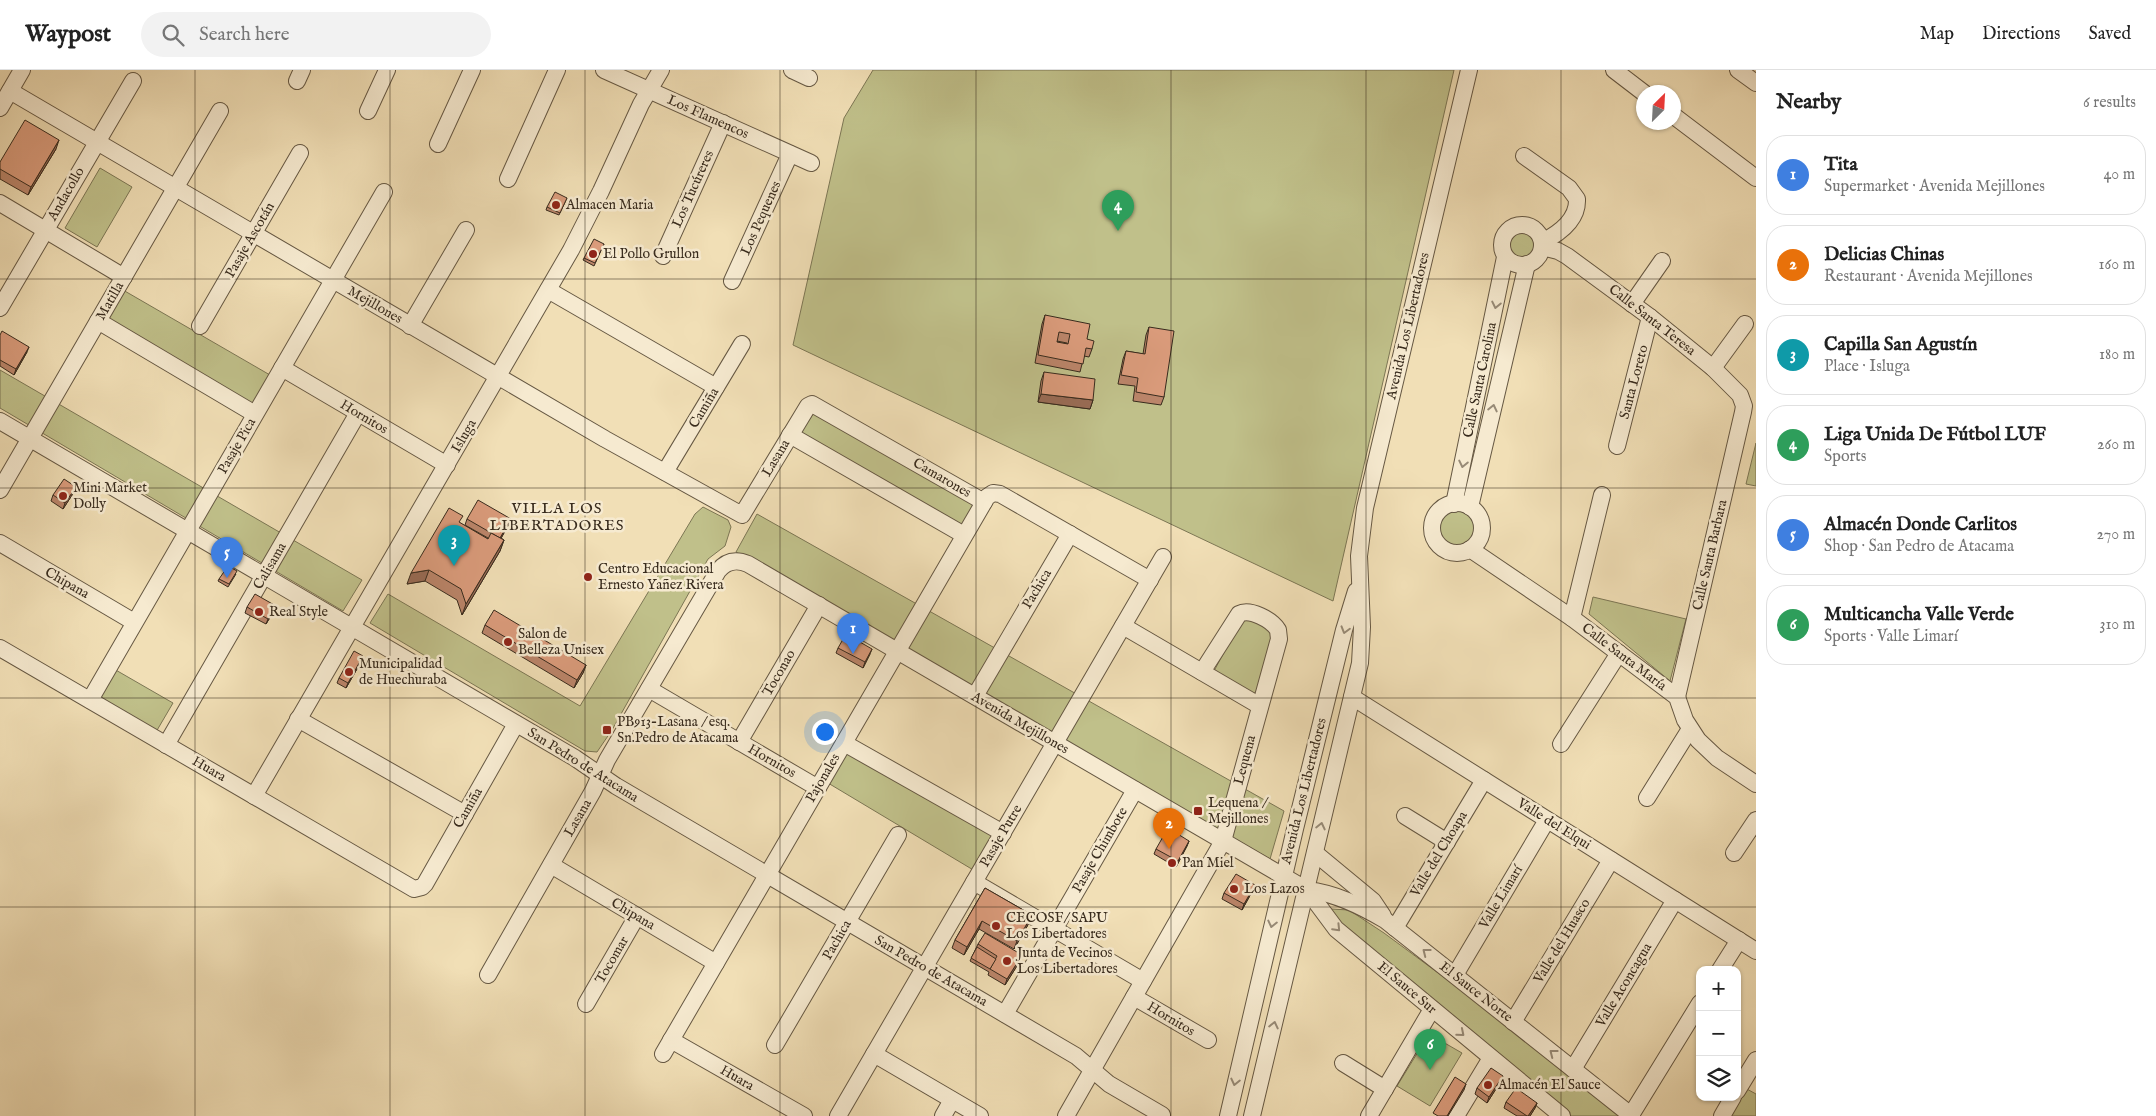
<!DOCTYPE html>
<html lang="en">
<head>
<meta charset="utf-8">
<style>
  :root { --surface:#fff; --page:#f2f2f2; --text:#222; --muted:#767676; --line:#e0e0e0; --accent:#8f2418 }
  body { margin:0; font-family:"IM FELL English",serif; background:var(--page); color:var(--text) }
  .controls { position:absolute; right:15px; bottom:15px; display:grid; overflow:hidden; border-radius:10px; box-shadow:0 1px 4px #0004 }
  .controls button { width:45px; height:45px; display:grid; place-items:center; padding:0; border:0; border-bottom:1px solid var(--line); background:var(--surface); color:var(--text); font:25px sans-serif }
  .compass { position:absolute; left:1636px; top:15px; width:45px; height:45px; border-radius:50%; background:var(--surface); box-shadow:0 1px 4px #0004; rotate:24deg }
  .you { position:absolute; left:824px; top:661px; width:18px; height:18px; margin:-12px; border:4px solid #fff; border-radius:50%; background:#1a73e8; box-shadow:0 0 0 8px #1a73e833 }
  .badge { display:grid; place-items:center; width:32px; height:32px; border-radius:50%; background:var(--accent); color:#fff; font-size:16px; font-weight:700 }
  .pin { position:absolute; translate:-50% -41px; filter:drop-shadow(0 1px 2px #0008) }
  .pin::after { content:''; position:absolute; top:26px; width:18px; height:15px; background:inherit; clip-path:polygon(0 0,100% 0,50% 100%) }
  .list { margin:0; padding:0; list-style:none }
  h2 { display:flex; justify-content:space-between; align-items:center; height:65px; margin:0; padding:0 20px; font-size:21px }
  h2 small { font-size:16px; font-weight:400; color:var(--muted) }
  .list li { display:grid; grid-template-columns:32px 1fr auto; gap:15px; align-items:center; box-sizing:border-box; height:80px; margin:0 10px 10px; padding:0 10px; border:1px solid var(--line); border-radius:20px }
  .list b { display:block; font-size:19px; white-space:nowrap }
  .list p { margin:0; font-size:16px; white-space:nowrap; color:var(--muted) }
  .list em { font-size:16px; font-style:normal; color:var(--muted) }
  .icon { flex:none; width:28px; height:28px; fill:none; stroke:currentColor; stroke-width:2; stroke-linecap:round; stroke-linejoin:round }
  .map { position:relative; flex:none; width:1756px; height:1046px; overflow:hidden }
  header { display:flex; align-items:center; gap:30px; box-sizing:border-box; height:70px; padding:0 25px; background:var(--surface); border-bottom:1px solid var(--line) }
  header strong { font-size:24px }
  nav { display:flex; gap:28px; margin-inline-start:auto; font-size:18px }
  .search { width:350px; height:45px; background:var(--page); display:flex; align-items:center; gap:12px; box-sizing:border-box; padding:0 18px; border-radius:28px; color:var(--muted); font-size:19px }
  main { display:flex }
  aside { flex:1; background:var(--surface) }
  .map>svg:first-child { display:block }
  .green { fill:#c0c08a; stroke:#7c7654 }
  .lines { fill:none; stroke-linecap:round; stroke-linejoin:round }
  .minor-casing { stroke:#665843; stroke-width:18 }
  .minor { stroke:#f6ead0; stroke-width:16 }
  .wall { fill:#bb856a; stroke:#382b1d; fill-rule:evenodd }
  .shaded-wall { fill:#996c56; stroke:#382b1d }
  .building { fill:#da9b7b; stroke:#382b1d; fill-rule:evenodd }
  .oneway { stroke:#978a76 }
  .grid { fill:none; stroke:#382b1d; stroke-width:1; stroke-opacity:0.55 }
  .poi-dot { fill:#8f2418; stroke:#f6ead0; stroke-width:2 }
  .labels { text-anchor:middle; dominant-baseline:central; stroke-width:5; stroke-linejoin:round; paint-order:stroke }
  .street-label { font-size:14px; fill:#382b1d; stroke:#f6ead0 }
  .poi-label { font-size:14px; fill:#382b1d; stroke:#f6ead0; text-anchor:start }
  .neighbourhood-label { font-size:15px; letter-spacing:1px; fill:#382b1d; stroke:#f6ead0 }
</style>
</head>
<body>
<header>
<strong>Waypost</strong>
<div class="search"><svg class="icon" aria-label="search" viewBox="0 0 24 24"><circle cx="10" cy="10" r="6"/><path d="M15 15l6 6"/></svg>Search here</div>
<nav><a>Map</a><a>Directions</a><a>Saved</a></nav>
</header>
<main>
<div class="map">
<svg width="1756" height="1046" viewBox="0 0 1756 1046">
  <rect width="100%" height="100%" fill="#f1dfb6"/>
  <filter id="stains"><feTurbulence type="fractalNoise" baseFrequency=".004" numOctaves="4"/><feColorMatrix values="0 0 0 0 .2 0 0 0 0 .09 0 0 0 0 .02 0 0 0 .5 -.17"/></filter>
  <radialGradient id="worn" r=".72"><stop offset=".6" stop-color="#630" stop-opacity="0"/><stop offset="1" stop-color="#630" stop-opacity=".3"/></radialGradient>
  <g class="green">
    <polygon points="873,0 1454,0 1333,531 793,275 844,48"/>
    <polygon points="100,98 132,117 97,177 65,158"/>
    <circle cx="1521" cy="175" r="14"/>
    <polygon points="123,220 270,305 251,338 104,253"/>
    <polygon points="0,300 362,510 343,541 0,338"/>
    <polygon points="814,343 975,432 967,454 961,454 806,367 801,361"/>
    <polygon points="1756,373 1756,416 1746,414"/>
    <polygon points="703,437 728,450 731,457 725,476 708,489 612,660 597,682 585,681 370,553 388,524 580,636 695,444"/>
    <circle cx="1457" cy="458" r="20"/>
    <polygon points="757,444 1284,741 1270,789 736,482"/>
    <polygon points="1593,527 1686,549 1670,611 1589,544"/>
    <polygon points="1243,547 1266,556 1271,562 1271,570 1258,619 1255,623 1251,623 1214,601"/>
    <polygon points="114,599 173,633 156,662 98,627"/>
    <polygon points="851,682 991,763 992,770 975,801 828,713 845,683"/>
    <polygon points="1331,839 1349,840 1384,863 1506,953 1620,1046 1569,1046 1339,857"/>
    <polygon points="1429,964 1462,983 1430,1036 1397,1016"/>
    <polygon points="1745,1018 1756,1024 1756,1046 1727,1046"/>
  </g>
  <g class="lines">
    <g class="minor-casing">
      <g id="minor">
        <polyline points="604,0 811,93"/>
        <polyline points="792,0 809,8"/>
        <polyline points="1614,0 1644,23"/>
        <polyline points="1738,0 1756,13"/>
        <polyline points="297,11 302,0"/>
        <polyline points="10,21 605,369 742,445 808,336 812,334 984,432"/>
        <polyline points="0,38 22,0"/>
        <polyline points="368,41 387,0"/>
        <polyline points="1674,46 1756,108"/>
        <polyline points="438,74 472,0"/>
        <path d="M1524 86 1569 118 1577 129C1578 150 1558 164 1542 172"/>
        <polyline points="508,109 557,0"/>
        <polyline points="0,133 124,207"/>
        <circle cx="1522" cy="175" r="20"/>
        <polyline points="1542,177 1558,181 1567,186 1650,247 1713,298 1740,325 1744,336 1743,342 1677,627"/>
        <polyline points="663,186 723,53"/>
        <polyline points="732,211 790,84"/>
        <polyline points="548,220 716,317"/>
        <polyline points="1632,234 1662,191"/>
        <polyline points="0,238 133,11"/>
        <polyline points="98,251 255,344"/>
        <polyline points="200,256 300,83"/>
        <polyline points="410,256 466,160"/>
        <polyline points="282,298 447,395"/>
        <polyline points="1713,298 1745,254"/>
        <polyline points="0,351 575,688 616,716 1076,986 1109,1014 1162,1045"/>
        <polyline points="790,365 964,465"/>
        <polyline points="1617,376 1650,247"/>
        <polyline points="665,402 742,274"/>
        <polyline points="0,420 220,41"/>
        <circle cx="1457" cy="458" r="25"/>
        <polyline points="1454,434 1505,187"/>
        <polyline points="1470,437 1527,194"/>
        <polyline points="0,473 134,552"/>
        <polyline points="1470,479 1572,548 1677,627 1685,650 1698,670 1717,688 1756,714"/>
        <polyline points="1572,548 1602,425"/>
        <polyline points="1123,556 1260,636"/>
        <polyline points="0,578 414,819 422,817 425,814 516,654"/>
        <polyline points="649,619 818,718"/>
        <polyline points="975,626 1070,464"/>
        <polyline points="1352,627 1756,881"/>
        <polyline points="90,630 384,122"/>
        <polyline points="298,649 465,744"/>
        <polyline points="739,672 819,535"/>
        <polyline points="844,673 1003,763"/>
        <polyline points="1561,674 1619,583"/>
        <polyline points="166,675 358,343"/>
        <polyline points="254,726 571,180 601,121 641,34 661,0"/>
        <polyline points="1647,728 1690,659"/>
        <polyline points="1405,746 1447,772"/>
        <polyline points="1315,783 1373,831 1383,846"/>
        <polyline points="1734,783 1756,750"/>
        <polyline points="551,795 716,893"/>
        <polyline points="974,812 1143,911"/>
        <path d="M1307 820C1335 823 1361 836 1385 850L1632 1046"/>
        <polyline points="1395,858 1484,710"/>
        <polyline points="1720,900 1739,870"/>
        <path d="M488 905 593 721 607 690 718 501C726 491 736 489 748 494L1307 820 1336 859 1562 1046"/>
        <polyline points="1455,905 1547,750"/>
        <polyline points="1134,927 1208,970"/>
        <polyline points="586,934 637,846"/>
        <polyline points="1005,944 1135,720"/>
        <polyline points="1513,952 1611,790"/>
        <polyline points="671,970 804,1046"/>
        <polyline points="775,975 898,765"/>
        <polyline points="663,984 987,427 993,423 1000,424 1150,510"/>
        <polyline points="874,984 980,1046"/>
        <polyline points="1343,993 1385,1019"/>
        <polyline points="1573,999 1675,830"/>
        <polyline points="1737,1021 1756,990"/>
        <polyline points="1631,1045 1700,933"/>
        <polyline points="838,1046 1163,487"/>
        <polyline points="943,1046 952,1030"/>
        <path d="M1066 1046 1223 771 1279 569 1278 560C1272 550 1250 538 1239 544L1202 602"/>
        <polyline points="1228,1046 1295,759 1344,560 1356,521"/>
        <polyline points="1252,1046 1360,593 1362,557 1359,486 1365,438 1469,0"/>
        <polyline points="1369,1046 1432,939"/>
        <polyline points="1456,1046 1491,988"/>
        <polyline points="1722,1046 1733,1027"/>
      </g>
    </g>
    <use href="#minor" class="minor"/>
  </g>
  <g class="wall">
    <polygon points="56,79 28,125 0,109 0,92"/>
    <polygon points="567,128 559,145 546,140 547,137"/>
    <polygon points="604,174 594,196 583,190 584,188"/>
    <path d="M1045 245 1087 269 1092 279 1089 287 1084 286 1080 302 1035 293 1042 254ZM1057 271 1067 273V274L1057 272Z"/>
    <polygon points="1149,257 1164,327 1161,335 1133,331 1135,316 1118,314 1123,289 1126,281 1143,284 1146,265"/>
    <polygon points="0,265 27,282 14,305 0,296"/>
    <polygon points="1044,302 1093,330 1090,339 1038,332 1041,311"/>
    <polygon points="74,422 63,439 51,431 53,425"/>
    <polygon points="467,449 509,454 501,468 504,470 500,481 462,545 457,530 425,511 407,514 460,453 488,469 488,468 465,455"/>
    <polygon points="236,504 228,517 218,511 219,509"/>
    <polygon points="247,537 274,541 266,554 245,543"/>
    <polygon points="485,555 586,595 583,603 574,618 482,563"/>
    <polygon points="838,578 870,584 863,598 836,583"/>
    <polygon points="361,592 346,618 337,613 339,608"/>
    <polygon points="1189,771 1187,776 1176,797 1154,784 1156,779"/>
    <polygon points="1255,815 1253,820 1242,840 1222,829 1224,823"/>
    <polygon points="985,818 1032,845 1029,853 1014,879 979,859 964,885 952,878 955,870"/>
    <polygon points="978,874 1022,885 1020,891 1005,915 988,905 989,902 970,891"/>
    <polygon points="1501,1011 1487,1033 1475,1024 1477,1018"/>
    <polygon points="1506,1032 1537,1033 1535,1038 1530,1046 1517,1046 1504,1038"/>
  </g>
  <g class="shaded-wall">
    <polygon points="59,70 56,79 28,125 31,117"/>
    <polygon points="29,277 27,282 14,305 16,299"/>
    <polygon points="1041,324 1093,330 1090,339 1038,332"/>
    <polygon points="76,417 74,422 63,439 65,433"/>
    <polygon points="511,449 509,454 498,474 500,468"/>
    <polygon points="504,470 500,481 462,545 466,534"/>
    <polygon points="429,500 425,511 407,514 411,503"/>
    <polygon points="276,536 274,541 266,554 268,549"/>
    <polygon points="872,579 870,584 863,598 865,592"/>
    <polygon points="363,586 361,592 346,618 348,613"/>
    <polygon points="586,595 583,603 574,618 577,610"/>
    <polygon points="1189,771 1187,776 1176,797 1178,791"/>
    <polygon points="1255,815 1253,820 1242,840 1244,834"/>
    <polygon points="1032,845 1029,853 1014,879 1017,871"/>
    <polygon points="982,851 979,859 964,885 967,877"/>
    <polygon points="1022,885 1020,891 1005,915 1007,909"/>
    <polygon points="1503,1006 1501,1011 1487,1033 1489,1027"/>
    <polygon points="1466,1014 1464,1020 1448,1046 1447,1046"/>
    <polygon points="1537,1033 1535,1038 1530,1046 1528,1046"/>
  </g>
  <g class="building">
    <polygon points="25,50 59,70 31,117 0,99 0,92"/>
    <polygon points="555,122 567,128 560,143 547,137"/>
    <polygon points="594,169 604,174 595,193 584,188"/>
    <path d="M1045 245 1090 254 1087 269 1094 271 1092 279 1086 278 1083 294 1038 285ZM1059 262 1070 264 1068 274 1057 272Z"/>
    <polygon points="1149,257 1174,261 1164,327 1136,322 1138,308 1121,305 1126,281 1145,284"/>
    <polygon points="2,261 29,277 16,299 0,290 0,265"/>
    <polygon points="1044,302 1095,309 1093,330 1041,324"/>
    <polygon points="64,409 76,417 65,433 53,425"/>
    <polygon points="478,430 511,449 500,468 467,449"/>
    <polygon points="449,438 463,446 459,452 488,469 491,463 504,470 466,534 461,519 429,500 411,503"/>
    <polygon points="228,496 237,501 229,514 219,509"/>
    <polygon points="255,524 276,536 268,549 247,537"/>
    <polygon points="494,540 586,595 577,610 485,555"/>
    <polygon points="846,564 872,579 865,592 838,578"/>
    <polygon points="354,581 363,586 348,613 339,608"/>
    <polygon points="1168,758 1189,771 1178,791 1156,779"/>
    <polygon points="1236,804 1255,815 1244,834 1224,823"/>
    <polygon points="985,818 1032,845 1017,871 982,851 967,877 955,870"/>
    <polygon points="985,863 1022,885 1007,909 990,899 997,886 978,874"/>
    <polygon points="977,877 996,889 990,899 971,888"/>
    <polygon points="1491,998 1503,1006 1489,1027 1477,1018"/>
    <polygon points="1455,1007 1466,1014 1447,1046 1438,1046 1433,1043"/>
    <polygon points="1516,1018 1537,1033 1528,1046 1527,1046 1506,1032"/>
  </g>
  <defs><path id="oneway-chevron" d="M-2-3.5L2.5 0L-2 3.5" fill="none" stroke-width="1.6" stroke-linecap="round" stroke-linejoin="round" transform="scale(1.25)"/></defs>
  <g class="oneway">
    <use href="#oneway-chevron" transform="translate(1496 235) rotate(102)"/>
    <use href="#oneway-chevron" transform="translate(1493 338) rotate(-77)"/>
    <use href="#oneway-chevron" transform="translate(1463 394) rotate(102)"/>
    <use href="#oneway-chevron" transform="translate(1345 560) rotate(106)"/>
    <use href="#oneway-chevron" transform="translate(1321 756) rotate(-77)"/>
    <use href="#oneway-chevron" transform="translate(1272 854) rotate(103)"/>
    <use href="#oneway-chevron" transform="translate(1337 858) rotate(46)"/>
    <use href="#oneway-chevron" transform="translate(1426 882) rotate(-142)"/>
    <use href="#oneway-chevron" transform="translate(1274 955) rotate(-77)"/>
    <use href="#oneway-chevron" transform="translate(1461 963) rotate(40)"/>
    <use href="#oneway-chevron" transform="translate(1553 983) rotate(-142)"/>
    <use href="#oneway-chevron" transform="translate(1235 1012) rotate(103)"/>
  </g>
  <path class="grid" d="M195 0V1046M390 0V1046M585 0V1046M780 0V1046M976 0V1046M1171 0V1046M1366 0V1046M1561 0V1046M0 209H1756M0 418H1756M0 628H1756M0 837H1756"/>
  <g class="poi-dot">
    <circle cx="556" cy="135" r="5"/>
    <circle cx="593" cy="184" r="5"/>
    <circle cx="63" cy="426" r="5"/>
    <circle cx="588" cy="507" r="5"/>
    <circle cx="259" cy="542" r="5"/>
    <circle cx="508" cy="572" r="5"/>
    <circle cx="349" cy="602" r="5"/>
    <rect x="602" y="655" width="10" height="10" rx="2.5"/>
    <rect x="1193" y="736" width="10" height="10" rx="2.5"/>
    <circle cx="1172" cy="793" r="5"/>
    <circle cx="1234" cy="819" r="5"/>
    <circle cx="996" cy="856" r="5"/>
    <circle cx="1007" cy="891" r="5"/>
    <circle cx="1488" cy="1015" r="5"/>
  </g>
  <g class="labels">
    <g class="street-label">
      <text transform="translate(708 47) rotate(24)">Los Flamencos</text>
      <text transform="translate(693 119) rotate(-66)">Los Tucúreres</text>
      <text transform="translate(66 124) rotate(-60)">Andacollo</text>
      <text transform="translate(761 148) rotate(-66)">Los Pequenes</text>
      <text transform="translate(250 170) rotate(-60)">Pasaje Ascotán</text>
      <text transform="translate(110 231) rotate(-60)">Matilla</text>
      <text transform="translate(375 235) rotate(30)">Mejillones</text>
      <text transform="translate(1652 250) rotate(38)">Calle Santa Teresa</text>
      <text transform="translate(1408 256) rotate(-77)">Avenida Los Libertadores</text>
      <text transform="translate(1480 310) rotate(-78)">Calle Santa Carolina</text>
      <text transform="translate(1634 312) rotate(-75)">Santa Loreto</text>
      <text transform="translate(704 338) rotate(-59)">Camiña</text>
      <text transform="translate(364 347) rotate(31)">Hornitos</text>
      <text transform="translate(464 366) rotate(-60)">Isluga</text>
      <text transform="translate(237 376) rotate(-60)">Pasaje Pica</text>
      <text transform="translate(776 388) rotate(-59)">Lasana</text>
      <text transform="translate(942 408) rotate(30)">Camarones</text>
      <text transform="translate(1710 485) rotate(-77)">Calle Santa Barbara</text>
      <text transform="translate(270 496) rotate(-60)">Calisama</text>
      <text transform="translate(67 513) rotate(30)">Chipana</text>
      <text transform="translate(1037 519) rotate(-59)">Pachica</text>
      <text transform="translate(1624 587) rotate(37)">Calle Santa María</text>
      <text transform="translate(779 603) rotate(-60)">Toconao</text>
      <text transform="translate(1020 653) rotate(30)">Avenida Mejillones</text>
      <text transform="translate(1245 690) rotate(-75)">Lequena</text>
      <text transform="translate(772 691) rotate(30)">Hornitos</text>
      <text transform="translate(583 695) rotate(32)">San Pedro de Atacama</text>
      <text transform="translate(209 699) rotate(30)">Huara</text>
      <text transform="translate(823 708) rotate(-60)">Pajonales</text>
      <text transform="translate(1304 721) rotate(-76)">Avenida Los Libertadores</text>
      <text transform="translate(468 738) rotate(-60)">Camiña</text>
      <text transform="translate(578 748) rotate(-60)">Lasana</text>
      <text transform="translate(1554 754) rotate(32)">Valle del Elqui</text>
      <text transform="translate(1001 766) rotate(-60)">Pasaje Putre</text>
      <text transform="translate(1100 780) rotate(-60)">Pasaje Chimbote</text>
      <text transform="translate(1439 784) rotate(-59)">Valle del Choapa</text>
      <text transform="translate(1501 827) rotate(-59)">Valle Limarí</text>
      <text transform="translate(633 844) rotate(31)">Chipana</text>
      <text transform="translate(837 870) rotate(-60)">Pachica</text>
      <text transform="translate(1562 871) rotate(-59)">Valle del Huasco</text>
      <text transform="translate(612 890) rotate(-60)">Tocomar</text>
      <text transform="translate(931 901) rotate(30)">San Pedro de Atacama</text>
      <text transform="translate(1624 915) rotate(-59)">Valle Aconcagua</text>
      <text transform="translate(1407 918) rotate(40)">El Sauce Sur</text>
      <text transform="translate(1476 922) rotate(38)">El Sauce Norte</text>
      <text transform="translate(1171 949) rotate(31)">Hornitos</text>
      <text transform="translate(737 1008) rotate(30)">Huara</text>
    </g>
    <g class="poi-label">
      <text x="566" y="135">Almacen Maria</text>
      <text x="603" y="184">El Pollo Grullon</text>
      <text x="73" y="418">Mini Market<tspan x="73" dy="16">Dolly</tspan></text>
      <text x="598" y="499">Centro Educacional<tspan x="598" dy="16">Ernesto Yañez Rivera</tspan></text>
      <text x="269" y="542">Real Style</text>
      <text x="518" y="564">Salon de<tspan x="518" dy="16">Belleza Unisex</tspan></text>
      <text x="359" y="594">Municipalidad<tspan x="359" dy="16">de Huechuraba</tspan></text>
      <text x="617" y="652">PB913-Lasana / esq.<tspan x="617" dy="16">Sn.Pedro de Atacama</tspan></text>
      <text x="1208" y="733">Lequena /<tspan x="1208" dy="16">Mejillones</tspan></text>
      <text x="1182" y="793">Pan Miel</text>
      <text x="1244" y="819">Los Lazos</text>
      <text x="1006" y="848">CECOSF/ SAPU<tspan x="1006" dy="16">Los Libertadores</tspan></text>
      <text x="1017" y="883">Junta de Vecinos<tspan x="1017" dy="16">Los Libertadores</tspan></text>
      <text x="1498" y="1015">Almacén El Sauce</text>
    </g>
    <g class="neighbourhood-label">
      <text x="557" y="438">VILLA LOS<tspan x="557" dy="17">LIBERTADORES</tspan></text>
    </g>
  </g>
  <rect width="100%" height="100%" filter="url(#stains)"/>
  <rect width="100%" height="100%" fill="url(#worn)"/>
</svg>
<div class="controls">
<button>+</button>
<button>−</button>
<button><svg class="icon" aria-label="layers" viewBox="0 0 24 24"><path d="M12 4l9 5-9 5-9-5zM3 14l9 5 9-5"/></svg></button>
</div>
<svg class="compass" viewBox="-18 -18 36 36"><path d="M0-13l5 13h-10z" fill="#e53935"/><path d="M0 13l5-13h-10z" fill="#767676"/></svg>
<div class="you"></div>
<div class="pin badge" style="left:853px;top:584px;background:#3f7fe0">1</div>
<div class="pin badge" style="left:1169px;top:779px;background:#e8710a">2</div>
<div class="pin badge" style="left:454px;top:496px;background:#0f9aa8">3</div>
<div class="pin badge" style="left:1118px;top:161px;background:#2e9e5b">4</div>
<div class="pin badge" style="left:227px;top:508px;background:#3f7fe0">5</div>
<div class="pin badge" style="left:1430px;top:1000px;background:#2e9e5b">6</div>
</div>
<aside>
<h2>Nearby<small>6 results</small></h2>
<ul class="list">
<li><span class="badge" style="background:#3f7fe0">1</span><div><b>Tita</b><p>Supermarket · Avenida Mejillones</p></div><em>40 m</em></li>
<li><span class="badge" style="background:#e8710a">2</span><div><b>Delicias Chinas</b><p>Restaurant · Avenida Mejillones</p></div><em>160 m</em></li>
<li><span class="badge" style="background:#0f9aa8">3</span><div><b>Capilla San Agustín</b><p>Place · Isluga</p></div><em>180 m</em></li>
<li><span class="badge" style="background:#2e9e5b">4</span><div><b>Liga Unida De Fútbol LUF</b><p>Sports</p></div><em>260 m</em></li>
<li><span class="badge" style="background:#3f7fe0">5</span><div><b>Almacén Donde Carlitos</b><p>Shop · San Pedro de Atacama</p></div><em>270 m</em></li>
<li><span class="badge" style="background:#2e9e5b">6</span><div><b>Multicancha Valle Verde</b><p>Sports · Valle Limarí</p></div><em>310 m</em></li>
</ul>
</aside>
</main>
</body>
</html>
